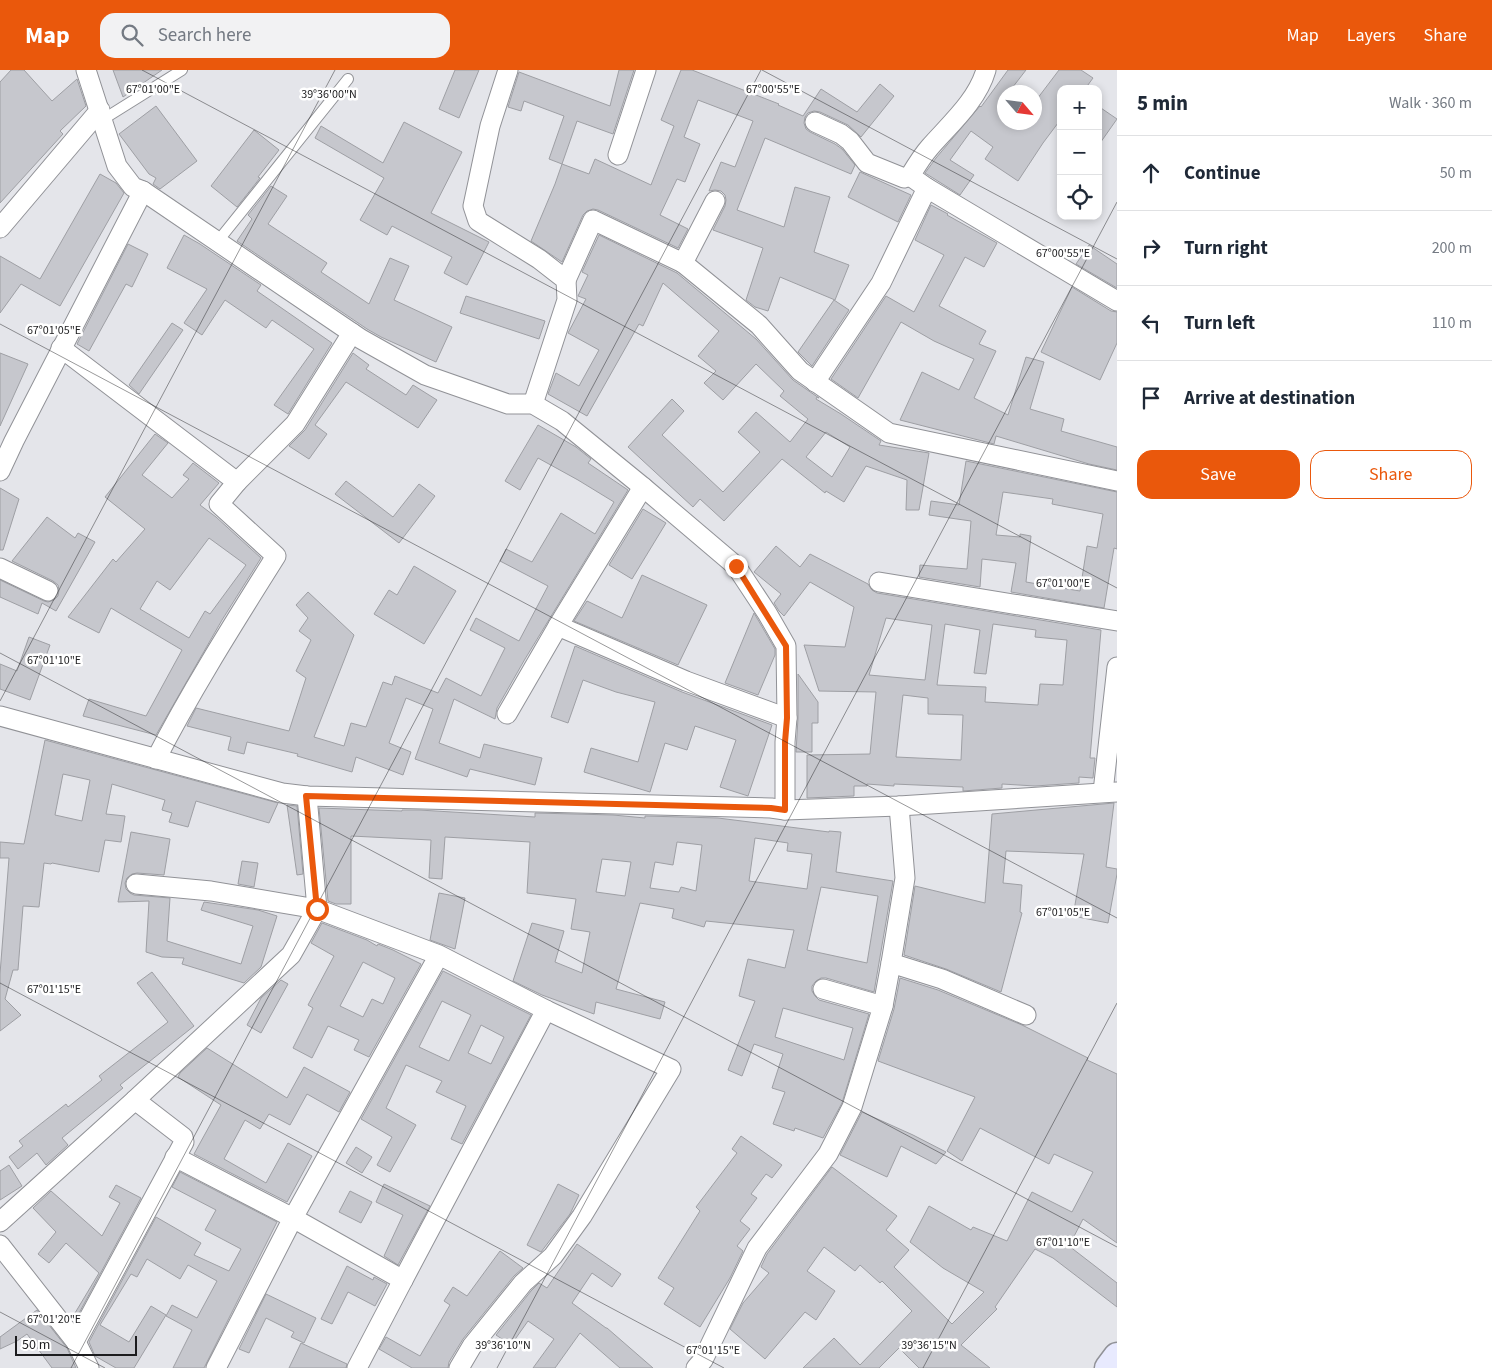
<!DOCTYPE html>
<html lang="en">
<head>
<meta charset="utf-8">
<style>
  :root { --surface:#fff; --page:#f2f2f3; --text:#1f2937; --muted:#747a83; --line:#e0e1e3; --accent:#ea580c }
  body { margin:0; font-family:"Source Sans 3",sans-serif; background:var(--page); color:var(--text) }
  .controls { position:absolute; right:15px; top:15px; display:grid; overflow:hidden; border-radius:10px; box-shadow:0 2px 8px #0003 }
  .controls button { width:45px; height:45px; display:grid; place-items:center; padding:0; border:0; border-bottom:1px solid var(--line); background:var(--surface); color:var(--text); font:25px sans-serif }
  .compass { position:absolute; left:997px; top:15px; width:45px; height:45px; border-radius:50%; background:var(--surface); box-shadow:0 2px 8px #0003; rotate:118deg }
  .scale { position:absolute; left:15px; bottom:12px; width:122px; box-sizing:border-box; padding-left:5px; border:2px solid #1c1c1e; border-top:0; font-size:14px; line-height:18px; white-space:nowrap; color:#1c1c1e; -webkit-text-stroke:4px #fff; paint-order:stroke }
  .stop { position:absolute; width:15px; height:15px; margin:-11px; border:4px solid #ea580c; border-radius:50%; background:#fff }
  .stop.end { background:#ea580c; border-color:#fff; box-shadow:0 1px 5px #0008 }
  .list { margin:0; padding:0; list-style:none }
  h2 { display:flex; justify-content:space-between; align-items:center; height:65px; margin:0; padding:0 20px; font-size:21px }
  h2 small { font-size:16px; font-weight:400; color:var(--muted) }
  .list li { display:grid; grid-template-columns:32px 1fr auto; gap:15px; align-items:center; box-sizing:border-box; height:75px; padding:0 20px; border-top:1px solid var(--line) }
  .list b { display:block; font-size:19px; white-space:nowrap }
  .list em { font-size:16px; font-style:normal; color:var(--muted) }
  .actions { display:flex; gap:10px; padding:15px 20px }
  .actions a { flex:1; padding:11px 0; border:1px solid var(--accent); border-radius:15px; text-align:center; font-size:18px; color:var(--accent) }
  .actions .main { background:var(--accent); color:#fff }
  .icon { flex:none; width:28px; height:28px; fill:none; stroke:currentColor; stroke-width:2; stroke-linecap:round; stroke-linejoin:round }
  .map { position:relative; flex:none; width:1117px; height:1298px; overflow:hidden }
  header { display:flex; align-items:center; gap:30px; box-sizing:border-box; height:70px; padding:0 25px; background:var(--accent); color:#fff }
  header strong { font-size:24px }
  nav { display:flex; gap:28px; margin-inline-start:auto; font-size:18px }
  .search { width:350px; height:45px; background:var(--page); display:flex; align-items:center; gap:12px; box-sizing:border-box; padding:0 18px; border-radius:15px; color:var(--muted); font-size:19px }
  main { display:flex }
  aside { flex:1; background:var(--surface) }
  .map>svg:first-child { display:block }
  .building { fill:#c6c7cd; stroke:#9e9fa4; fill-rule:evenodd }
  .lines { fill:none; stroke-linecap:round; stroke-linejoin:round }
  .lane-casing { stroke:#919297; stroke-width:12 }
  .street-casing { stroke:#919297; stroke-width:21 }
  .secondary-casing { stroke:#919297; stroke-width:29 }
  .lane { stroke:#fff; stroke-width:10 }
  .street { stroke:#fff; stroke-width:19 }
  .secondary { stroke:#e8eafe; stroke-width:26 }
  .route { stroke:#ea580c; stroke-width:6 }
  .ticks { fill:none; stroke:#1c1c1e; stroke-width:1; stroke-opacity:0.45 }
  .ticks-label { font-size:12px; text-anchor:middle; fill:#1c1c1e; stroke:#fff; stroke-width:5; stroke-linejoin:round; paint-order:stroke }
</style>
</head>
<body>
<header>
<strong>Map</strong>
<div class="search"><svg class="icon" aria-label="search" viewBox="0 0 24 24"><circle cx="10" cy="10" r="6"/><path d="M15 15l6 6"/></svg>Search here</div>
<nav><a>Map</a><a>Layers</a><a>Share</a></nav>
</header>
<main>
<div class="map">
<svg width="1117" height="1298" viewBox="0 0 1117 1298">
  <rect width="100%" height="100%" fill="#e4e5ea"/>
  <g class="building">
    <polygon points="11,0 24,0 52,31 77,9 86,36 60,61 63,64 0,133 0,12"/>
    <polygon points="113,0 162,0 123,27"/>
    <polygon points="455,0 479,0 459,48 439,39"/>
    <polygon points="619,0 634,0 613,64 577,51 562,94 549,89 564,46 524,31 521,41 508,37 519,2 610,36"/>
    <polygon points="681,0 692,0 779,34 778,35 803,46 821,19 857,42 880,14 894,26 861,67 848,55 820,42 814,41 808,43 805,47 804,53 806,59 810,62 835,74 842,79 855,95 851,104 765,68 737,140 784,157 795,117 830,127 814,182 849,195 835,230 780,207 768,241 755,237 746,230 763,178 713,160 725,136 726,130 725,125 721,121 715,120 709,121 721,92 735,97 753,51 698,30 684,67 700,74 685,112 677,109 660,145 688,159 678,178 598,140 593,139 587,141 583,145 562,192 531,171 555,114 562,94 589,104 595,89 651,115 674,56 661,50"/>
    <polygon points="1008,0 1026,0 1009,22 1004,22 1004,52 1034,52 1034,33 1059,0 1081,0 1093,8 1085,19 1061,19 1061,49 1043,73 1018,111 985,89 993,77 971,61 950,90 974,105 960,125 925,103 936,88 980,36 981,37"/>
    <polygon points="156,36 197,91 160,119 153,114 156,108 149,104 119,64"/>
    <polygon points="1098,36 1117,49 1098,76"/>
    <polygon points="404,52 462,82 431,143 489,172 467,215 444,203 452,187 392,156 387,165 360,150 384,108 315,68 321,56 383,93"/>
    <polygon points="254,60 279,80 258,107 260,108 237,137 211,116"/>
    <polygon points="860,102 911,125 898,152 848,127"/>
    <polygon points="100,104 116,113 124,123 60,236 21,214 0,243 0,186 40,209"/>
    <polygon points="271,116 287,126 268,154 327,193 321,202 369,234 390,188 409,196 394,230 452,257 436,292 381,267 367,259 237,171 252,149 248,145"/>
    <polygon points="931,135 948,144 947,145 997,173 984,197 965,187 939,236 986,261 979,274 996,281 974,328 1008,345 1026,287 1044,292 1030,339 1064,349 1061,361 1117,377 1117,400 1089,394 996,366 994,374 900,350 922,302 959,320 974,289 934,271 901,252 858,328 831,309 886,226 914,242 944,185 915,170"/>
    <polygon points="184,165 200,174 261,215 257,221 332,273 288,344 274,335 314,279 272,250 266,258 225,230 202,265 184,253 207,219 167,198"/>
    <path d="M599 165 677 203 756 269 793 310 819 328 817 327 816 329 841 344 881 371 879 375 929 383 919 440H906L907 410 866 396 844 432 826 421 825 423 782 389 724 451 700 429 693 437 628 377 672 329 684 341 662 365 723 422 760 382 738 362 756 342 790 372 808 349 780 326 784 321 756 294 723 330 704 313 716 301 698 286 719 261 663 213 643 256 639 254 587 346 548 324 556 303 579 316 599 280 568 263 586 229 578 226 588 205 582 202ZM826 362 850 377 832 407 806 387Z"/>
    <polygon points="128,174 148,184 132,217 126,214 89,281 77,274"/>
    <polygon points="1089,175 1117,194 1117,218 1076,194"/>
    <polygon points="1072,217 1111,241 1117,242 1117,273 1100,310 1041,282"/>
    <polygon points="466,226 545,251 539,269 460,243"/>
    <polygon points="834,230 849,240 812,296 798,282"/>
    <polygon points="172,253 183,260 139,324 129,315"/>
    <polygon points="0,283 28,294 0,356"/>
    <polygon points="353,283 369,295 366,299 406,325 413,315 437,330 418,358 346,312 315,355 327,364 309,389 289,376 305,360"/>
    <polygon points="538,355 576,377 591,389 588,393 628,420 525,589 497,638 495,649 454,629 439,673 480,688 484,674 542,688 535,715 470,699 467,707 415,689 433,639 406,628 389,673 411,682 403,705 356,687 352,702 297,686 298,684 247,672 244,684 228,680 231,667 187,656 196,638 289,661 306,608 296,601 311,570 299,561 308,548 296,535 308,522 354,565 314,667 344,676 351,653 366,657 383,612 392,615 395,606 438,623 446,608 481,626 505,578 470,560 476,548 519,571 548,516 500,491 506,479 532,492 561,443 595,464 614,432 578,410 538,388 520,420 505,411"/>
    <path d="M155 364 168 373 142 405 172 428 189 409 183 405 193 393 219 413 200 435 216 447 261 488 222 550 156 665 83 646 89 629 146 646 182 580 111 538 99 563 68 547 113 489 116 492 145 459 105 427ZM209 468 246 495 210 544 205 541 189 568 140 539 157 511 170 520Z"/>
    <path d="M966 391 1117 422V479L1114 478 1104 538 1011 522 1016 493 982 489 980 517 919 507 920 495 967 499 971 451 929 445 931 431 959 435ZM1003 422 1053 429 1052 434 1103 444 1097 478 1087 476 1080 521 1026 512 1031 466 1020 464V467L996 465Z"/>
    <polygon points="346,411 393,447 419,414 435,426 399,473 335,424"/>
    <polygon points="0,418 19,429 3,480 0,480"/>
    <polygon points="643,439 666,453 632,509 609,495"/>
    <polygon points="47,447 75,468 78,463 95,472 56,541 42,533 38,544 0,527 0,510 44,531 48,532 54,530 58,526 59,520 58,515 53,511 12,491"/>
    <path d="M776 476 800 497 810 484 868 514 872 520 877 523 1101 560 1090 688H1095L1093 708 1079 707V713L1035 716 1002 714V718L963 721V717L894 714V716L867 714V716H854V726L807 728V685L870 684 876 622 819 621 804 575 845 577 854 537 810 512 784 546 779 541 774 533 781 524 754 502ZM886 548 932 555 925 610 869 605ZM945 554 980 560 974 603 986 604 993 554 1036 560 1035 567 1067 570 1063 615 1040 614 1038 635 985 632 986 617 937 615ZM903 625 928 628V644L963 645 961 690 896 687Z"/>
    <polygon points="414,496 456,521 424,574 374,544 389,520 397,525"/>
    <polygon points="642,505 707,535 678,595 574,551 587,531 622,548"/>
    <polygon points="754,543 775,579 775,585 758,625 725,613"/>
    <polygon points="29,567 50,575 30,630 0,619 0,594 17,601"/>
    <polygon points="575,576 682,622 772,655 748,726 720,717 736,670 695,656 687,680 665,673 650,722 584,702 591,678 638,692 655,632 616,622 583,610 568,653 551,647"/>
    <polygon points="798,604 818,632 818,653 812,653 812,682 796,682 798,648"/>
    <path d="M45 670 278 733 269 753 196 731 188 757 169 752 172 743 162 740 165 730 112 714 106 744 125 746 121 772 105 770 99 802 52 793 51 794 44 793 39 837 23 836 18 900H13L5 929 21 945 0 961V904L9 788H0V772L24 774ZM63 704 90 710 82 751 55 745Z"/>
    <polygon points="1114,733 1106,797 1117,799 1117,804 1108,853 1073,846 1084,784 1006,781 1003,813 1022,815 1020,842 1022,843 1001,922 946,899 904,885 915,816 985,833 992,744"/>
    <polygon points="287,735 297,736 303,804 297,805"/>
    <path d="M319 738 402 741V740H419L535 747V743L613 745 645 748V746L718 748 829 762V761L841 762 836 802 893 811 874 922 826 908H821L816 911 812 916V921L815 926 819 930 869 944 842 1033 823 1068 795 1058 794 1061 773 1054 785 1022 772 1018 783 984 754 974 742 1006 728 1000 755 931 739 926 748 889 785 898 794 860 706 851 704 857 672 848 674 839 640 833 616 919 665 932 660 949 596 932 594 944 542 925 513 911 532 853 564 861 555 892 582 903 590 862 571 859 576 829 527 823 530 772 445 767 442 809 429 808 431 770 351 766V834H336L328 831ZM755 768 788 773 787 781 812 784 807 819 749 811ZM677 772 702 775 696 821 681 817 679 822 650 818 655 792 673 795ZM602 789 631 792 625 826 596 822ZM821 817 878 826 867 893 807 880ZM783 938 853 958 844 990 775 967Z"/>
    <polygon points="131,762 170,769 164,805 137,803 132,804 127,808 125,813 126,819 130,823 134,825 170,828 167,871 241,894 253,856 201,840 204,832 258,840 277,846 261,897 244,913 182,894 184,888 162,887 146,882 149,831 118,832"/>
    <polygon points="242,791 258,793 254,817 238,814"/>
    <polygon points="439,823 465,828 455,879 430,870"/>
    <path d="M322 853 367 870 377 876 378 874 393 880 421 894 369 987 354 980 359 970 328 956 312 988 293 978 313 938 308 935 334 886 311 873ZM363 892 395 908 383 934 372 929 363 947 340 936Z"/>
    <path d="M443 901 531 945 462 1074 451 1069 466 1036 436 1022 442 1011 406 995 386 1038 416 1055 390 1102 377 1095 392 1067 361 1049ZM442 931 471 945 449 991 419 977ZM481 955 504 967 491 994 468 983Z"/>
    <polygon points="152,902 194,956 120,1015 123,1018 62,1068 68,1075 46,1095 37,1083 18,1099 9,1087 23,1076 19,1071 66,1034 68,1037 102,1010 99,1006 168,952 137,913"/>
    <polygon points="900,908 938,920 1022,955 1088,988 1087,990 1117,1004 1117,1173 1083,1149 1069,1176 1117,1213 1117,1237 1053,1188 1035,1179 995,1237 997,1239 961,1275 990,1298 919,1298 899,1278 879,1298 803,1298 834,1268 860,1295 912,1241 882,1211 880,1213 860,1195 855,1201 824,1177 807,1201 835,1221 816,1250 805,1242 765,1289 730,1259 743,1233 769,1203 761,1197 767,1184 832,1097 897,1146 886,1160 909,1180 894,1197 952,1254 984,1222 943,1198 910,1172 929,1136 971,1160 973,1157 1007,1171 1032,1122 1072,1142 1093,1102 1054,1084 1049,1094 980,1058 962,1091 947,1081 975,1027 878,991 894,939"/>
    <polygon points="281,910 288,914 261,963 247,955 261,928"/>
    <polygon points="207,978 287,1028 304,997 350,1022 339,1042 307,1024 290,1055 269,1044 260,1059 245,1050 224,1089 266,1113 288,1073 312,1086 287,1132 194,1084 221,1035 178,1007 180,1003"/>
    <polygon points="862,1042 913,1065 946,1082 936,1094 901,1076 887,1107 840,1085"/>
    <polygon points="741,1066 782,1095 772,1108 766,1104 751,1124 757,1128 740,1151 750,1159 737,1176 743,1181 730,1208 700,1257 664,1234 674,1218 658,1208 700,1141 696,1137 737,1083 732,1079"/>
    <polygon points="356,1077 372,1087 362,1103 346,1093"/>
    <polygon points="9,1095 22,1116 0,1130 0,1101"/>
    <polygon points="180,1102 277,1152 204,1298 173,1298 192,1260 166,1246 172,1235 197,1248 217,1211 188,1195 180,1209 147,1189 137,1207 131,1204 100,1255 129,1272 151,1236 166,1245 134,1298 116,1298 95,1286 89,1272 156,1147 201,1173 194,1185 229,1201 241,1179 205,1160 216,1140 172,1117"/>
    <polygon points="384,1114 430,1136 398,1195 384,1186 403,1145 376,1132"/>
    <polygon points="558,1114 579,1125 570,1144 541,1182 527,1175"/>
    <polygon points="116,1115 141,1128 78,1245 75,1243 99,1203 66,1173 49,1193 38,1184 56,1162 33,1138 51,1121 102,1166 120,1133 109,1127"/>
    <polygon points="350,1121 372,1132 361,1153 339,1142"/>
    <polygon points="577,1174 621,1204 612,1217 592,1203 572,1233 606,1258 607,1258 653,1298 620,1298 580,1263 555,1298 533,1298 554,1269 528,1251 511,1275 496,1265 531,1221 539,1213 547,1218"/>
    <polygon points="500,1181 523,1198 514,1206 463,1269 449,1292 448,1298 412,1298 379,1279 386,1267 420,1286 450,1235 444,1231 453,1217 467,1226"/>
    <polygon points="347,1196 373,1210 374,1207 387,1214 375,1236 348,1222 332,1254 321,1249"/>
    <polygon points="266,1224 316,1248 304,1273 291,1267 294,1262 266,1248 249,1283 239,1279"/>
    <polygon points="37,1240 67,1278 76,1298 52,1298 27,1264 17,1271 0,1279 0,1267"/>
    <polygon points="301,1273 347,1294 346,1298 289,1298"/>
  </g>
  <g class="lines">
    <g class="lane-casing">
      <g id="lane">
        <polyline points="102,50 182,0"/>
        <polyline points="218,171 348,9"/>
      </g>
    </g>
    <g class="street-casing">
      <g id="street">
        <polyline points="86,0 117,96 133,117 143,121 361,269 425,305 508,334 533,334 562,351 643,417 736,496 767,543 786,576 787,648 785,672 785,740"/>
        <polyline points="508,0 490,56 473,136 478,151 539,189 566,210 567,230 533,334"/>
        <path d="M986 0C977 31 950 54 930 77 922 86 916 96 910 106L927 118 1117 231"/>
        <polyline points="815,52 841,64 850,71 867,93 904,108 910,106"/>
        <polyline points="618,85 646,0"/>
        <polyline points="0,158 100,40"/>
        <polyline points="683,193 759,255 800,301 889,363 1117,411"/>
        <polyline points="566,210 593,150 683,193 715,131"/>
        <path d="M61 278 237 412 219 434 276 486C234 553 192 619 156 689"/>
        <polyline points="815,312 881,213 927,118"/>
        <polyline points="0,401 14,371 143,121"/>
        <polyline points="237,412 295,354 352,263"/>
        <polyline points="643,417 558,556 686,611 787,648"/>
        <polyline points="0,498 48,521"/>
        <polyline points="879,512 1117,551"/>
        <polyline points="507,644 558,556"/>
        <polyline points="0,646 282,723 307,726 771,738 785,740 899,736 1117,722"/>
        <polyline points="1103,722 1117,597"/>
        <polyline points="136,814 211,821 317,839 307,726"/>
        <polyline points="891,893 905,808 899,736"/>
        <polyline points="883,936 891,893 942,909 1026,945"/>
        <polyline points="135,1030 291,885 317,839 439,885 293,1148 403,1210 546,940 439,885"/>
        <polyline points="175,1087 293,1148 216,1298"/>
        <polyline points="0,1152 135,1030 183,1067 184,1072 76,1272"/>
        <polyline points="0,1175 76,1272 89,1298"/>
        <polyline points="357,1298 403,1210"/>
        <polyline points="459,1298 472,1276 523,1213 553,1186 582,1146 671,999 546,940"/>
        <polyline points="696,1298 703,1290 757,1178 828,1084 852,1037 883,936 823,919"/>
      </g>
    </g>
    <g class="secondary-casing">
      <polyline id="secondary" points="1108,1298 1117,1286"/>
    </g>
    <use href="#lane" class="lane"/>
    <use href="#street" class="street"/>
    <use href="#secondary" class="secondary"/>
  </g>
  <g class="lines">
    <polyline class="route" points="317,839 306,726 771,738 785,740 785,672 787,648 786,576 736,496"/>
  </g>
  <path class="ticks" d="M142 0 1117 518M762 0 1117 189M0 254 1117 848M0 583 1117 1177M0 631 335 0M0 913 724 1298M0 1242 105 1298M71 1298 761 0M497 1298 1117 132M923 1298 1117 933"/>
  <g class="ticks-label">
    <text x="773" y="23">67°00'55"E</text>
    <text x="153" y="23">67°01'00"E</text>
    <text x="329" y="28">39°36'00"N</text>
    <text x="1063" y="187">67°00'55"E</text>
    <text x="54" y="264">67°01'05"E</text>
    <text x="1063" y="517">67°01'00"E</text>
    <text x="54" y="594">67°01'10"E</text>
    <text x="1063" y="846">67°01'05"E</text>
    <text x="54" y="923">67°01'15"E</text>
    <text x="1063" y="1176">67°01'10"E</text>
    <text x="54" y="1253">67°01'20"E</text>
    <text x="503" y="1279">39°36'10"N</text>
    <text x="929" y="1279">39°36'15"N</text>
    <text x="713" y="1284">67°01'15"E</text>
  </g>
</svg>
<div class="controls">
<button>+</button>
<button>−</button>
<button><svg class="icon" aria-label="locate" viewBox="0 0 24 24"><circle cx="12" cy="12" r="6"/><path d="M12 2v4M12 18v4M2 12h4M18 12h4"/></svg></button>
</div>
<svg class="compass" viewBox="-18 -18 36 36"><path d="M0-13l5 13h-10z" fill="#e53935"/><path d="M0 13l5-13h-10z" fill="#747a83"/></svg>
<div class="scale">50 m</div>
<div class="stop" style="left:317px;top:839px"></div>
<div class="stop end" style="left:736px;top:496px"></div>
</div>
<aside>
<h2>5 min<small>Walk · 360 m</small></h2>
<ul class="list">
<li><svg class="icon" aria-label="ahead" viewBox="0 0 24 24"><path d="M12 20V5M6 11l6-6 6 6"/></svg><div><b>Continue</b></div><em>50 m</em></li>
<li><svg class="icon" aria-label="right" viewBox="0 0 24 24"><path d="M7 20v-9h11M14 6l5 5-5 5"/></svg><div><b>Turn right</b></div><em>200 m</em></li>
<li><svg class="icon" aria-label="left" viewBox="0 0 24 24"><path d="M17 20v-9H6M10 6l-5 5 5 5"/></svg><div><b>Turn left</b></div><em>110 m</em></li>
<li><svg class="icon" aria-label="arrive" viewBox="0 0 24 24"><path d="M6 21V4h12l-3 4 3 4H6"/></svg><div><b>Arrive at destination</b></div></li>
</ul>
<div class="actions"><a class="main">Save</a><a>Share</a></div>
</aside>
</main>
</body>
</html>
